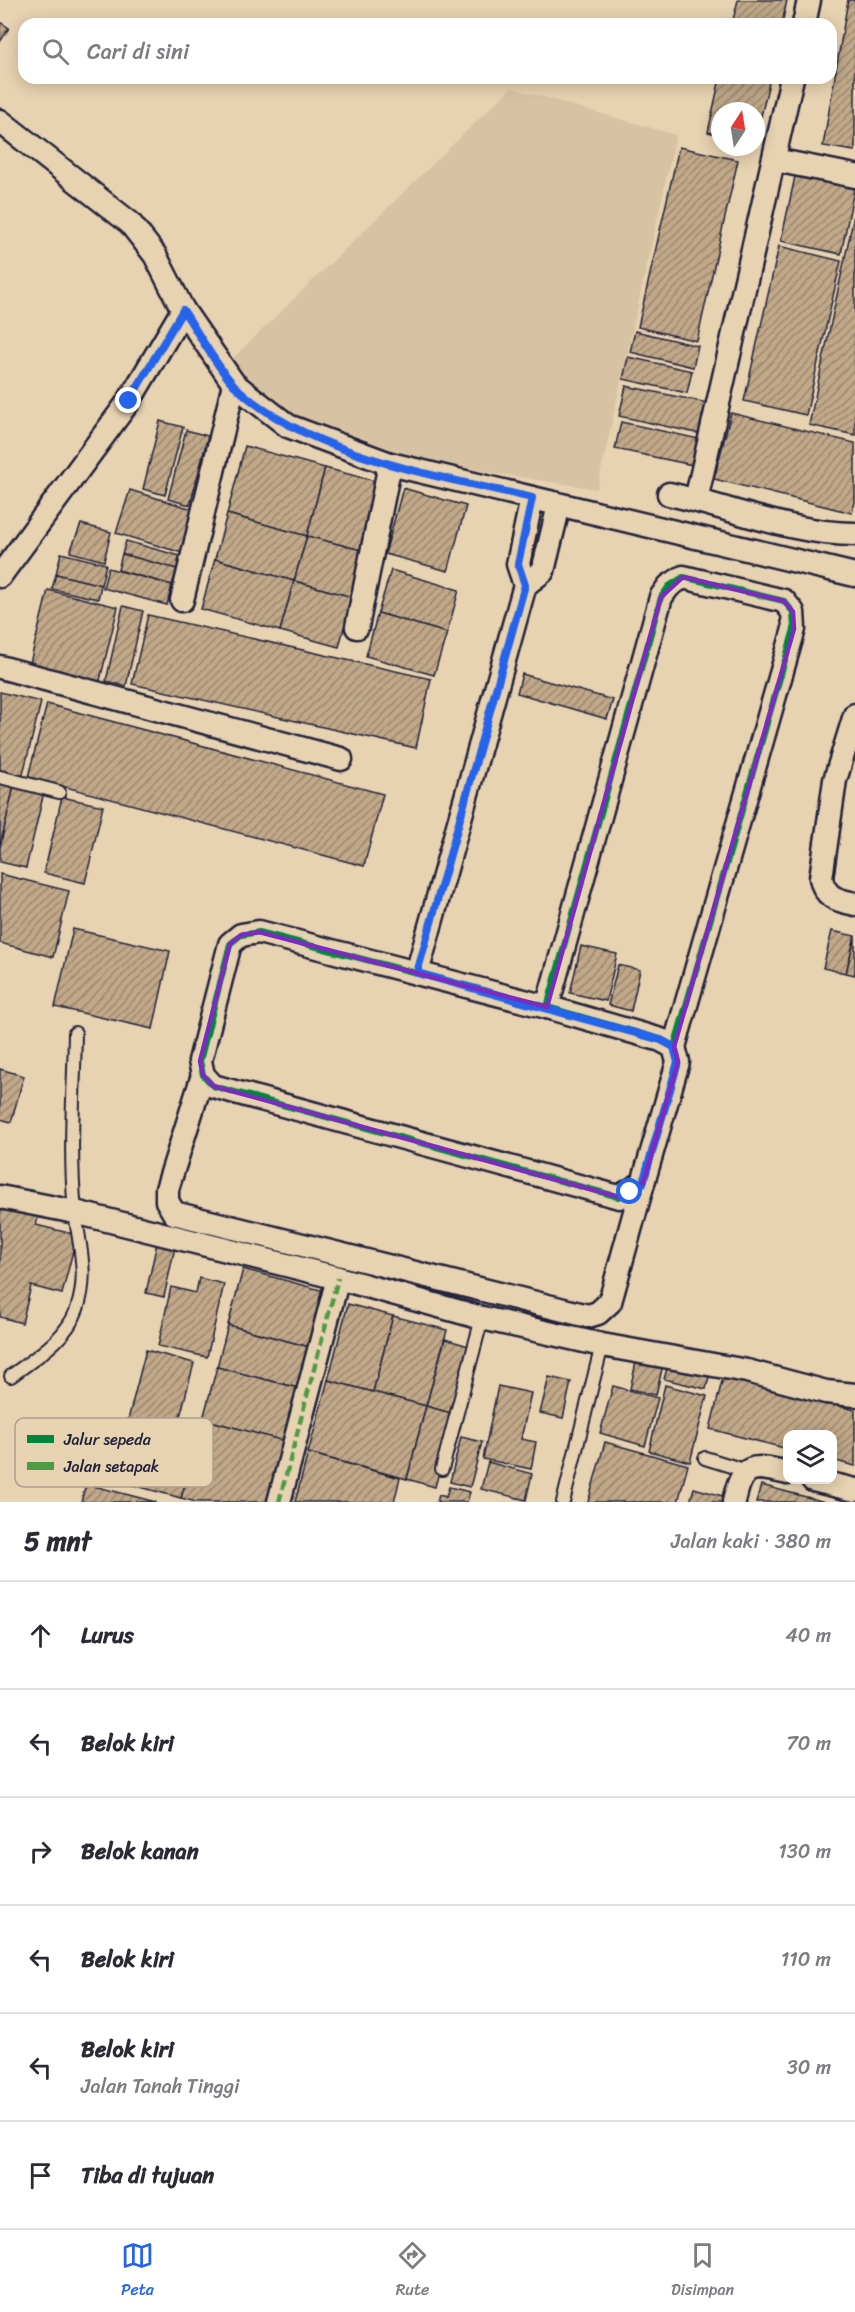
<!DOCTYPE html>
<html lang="id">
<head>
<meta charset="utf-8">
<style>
  :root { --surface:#fff; --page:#f7f7f7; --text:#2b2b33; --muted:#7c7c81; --line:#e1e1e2; --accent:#2563eb }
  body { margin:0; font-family:Sriracha,sans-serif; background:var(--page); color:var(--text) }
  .controls { position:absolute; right:18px; bottom:18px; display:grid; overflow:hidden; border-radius:12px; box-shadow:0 3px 15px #0003 }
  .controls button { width:54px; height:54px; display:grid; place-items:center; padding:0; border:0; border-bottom:2px solid var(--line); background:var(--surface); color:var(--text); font:30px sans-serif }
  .compass { position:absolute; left:711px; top:102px; width:54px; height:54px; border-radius:50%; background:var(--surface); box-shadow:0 3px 15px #0003; rotate:12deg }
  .stop { position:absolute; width:18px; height:18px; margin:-14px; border:4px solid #2563eb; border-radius:50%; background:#fff }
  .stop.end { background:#2563eb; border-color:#fff; box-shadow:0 2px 6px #0008 }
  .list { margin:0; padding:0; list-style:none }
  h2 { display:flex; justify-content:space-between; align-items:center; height:78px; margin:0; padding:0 24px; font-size:26px }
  h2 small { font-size:20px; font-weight:400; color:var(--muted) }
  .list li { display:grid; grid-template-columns:39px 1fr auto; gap:18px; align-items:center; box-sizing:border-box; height:108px; padding:0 24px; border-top:2px solid var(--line) }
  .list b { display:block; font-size:22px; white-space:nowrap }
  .list p { margin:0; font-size:20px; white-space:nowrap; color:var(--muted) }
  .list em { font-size:20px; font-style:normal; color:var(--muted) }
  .icon { flex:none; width:33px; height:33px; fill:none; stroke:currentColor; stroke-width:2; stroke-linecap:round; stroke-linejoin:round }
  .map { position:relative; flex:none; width:855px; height:1502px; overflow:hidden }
  .search { position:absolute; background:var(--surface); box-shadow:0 3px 15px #0003; left:18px; right:18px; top:18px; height:66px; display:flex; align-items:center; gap:15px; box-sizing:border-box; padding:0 21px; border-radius:18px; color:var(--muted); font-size:22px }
  .sheet { height:726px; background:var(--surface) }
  nav { display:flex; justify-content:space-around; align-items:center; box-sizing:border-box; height:84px; border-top:2px solid var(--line); background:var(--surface); font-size:16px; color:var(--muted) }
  nav a { display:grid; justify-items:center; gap:3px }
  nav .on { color:var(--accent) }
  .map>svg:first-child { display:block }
  .built { fill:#d7c2a3 }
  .building { fill:url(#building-hatch); stroke:#22223b; stroke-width:1.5 }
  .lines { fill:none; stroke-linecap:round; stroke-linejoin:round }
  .lane-casing { stroke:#22223b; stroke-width:16 }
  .street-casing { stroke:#22223b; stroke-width:27 }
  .lane { stroke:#e7d2b1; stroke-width:12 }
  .street { stroke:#e7d2b1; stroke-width:22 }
  .quiet { stroke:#4d9b45; stroke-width:4.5; stroke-dasharray:9 4.5; stroke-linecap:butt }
  .cycleway-casing { stroke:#e7d2b1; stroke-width:10 }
  .cycleway { stroke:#00873e; stroke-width:6 }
  .route { stroke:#2563eb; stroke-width:8 }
  .marked { fill:none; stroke:#7b2cbf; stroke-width:4.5; stroke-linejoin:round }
  .key { fill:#e7d2b1; stroke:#ac9d8e; stroke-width:1.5 }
  .key-label { font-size:16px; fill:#22223b }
</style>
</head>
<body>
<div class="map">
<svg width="855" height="1502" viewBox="0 0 855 1502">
  <defs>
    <pattern id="building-hatch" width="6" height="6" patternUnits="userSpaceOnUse" patternTransform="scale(1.5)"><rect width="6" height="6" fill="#c0a888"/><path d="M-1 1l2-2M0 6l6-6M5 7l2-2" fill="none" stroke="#9c8870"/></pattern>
  </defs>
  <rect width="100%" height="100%" fill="#e7d2b1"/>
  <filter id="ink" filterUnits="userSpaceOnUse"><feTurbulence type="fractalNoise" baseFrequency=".0167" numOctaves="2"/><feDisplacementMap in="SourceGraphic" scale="12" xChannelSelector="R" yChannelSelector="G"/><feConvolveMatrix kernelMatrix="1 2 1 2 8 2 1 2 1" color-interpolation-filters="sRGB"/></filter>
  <g filter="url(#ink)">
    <polygon class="built" points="511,88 676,135 597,489 394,458 284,417 225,366"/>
    <g class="building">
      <polygon points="738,0 787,0 782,24 732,24"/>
      <polygon points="848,0 855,0 855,151 823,146"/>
      <polygon points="0,22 9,28 0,42"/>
      <polygon points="720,78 770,78 756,138 756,111 720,111 720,135 708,132"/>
      <polygon points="679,147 738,160 697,341 638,327"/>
      <polygon points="796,172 855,185 841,254 781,241"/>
      <polygon points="855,211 855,435 809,425"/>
      <polygon points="779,246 841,261 806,415 744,401"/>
      <polygon points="635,331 698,346 693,367 630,352"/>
      <polygon points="628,357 692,371 687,393 623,379"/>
      <polygon points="626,386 708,403 701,434 619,416"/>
      <polygon points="731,413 855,443 855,502 852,513 714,479"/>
      <polygon points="160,421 183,427 165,495 143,489"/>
      <polygon points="621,422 699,439 693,465 615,449"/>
      <polygon points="186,430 208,436 190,505 168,499"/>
      <polygon points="245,446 325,468 307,536 227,514"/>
      <polygon points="325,468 383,483 365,551 307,536"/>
      <polygon points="403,488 466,506 448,571 385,554"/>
      <polygon points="130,490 202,512 189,555 116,533"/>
      <polygon points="227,514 307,536 294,581 215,559"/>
      <polygon points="81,524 111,532 104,561 70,552"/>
      <polygon points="307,536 365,551 352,597 294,581"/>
      <polygon points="126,541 180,556 177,569 122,554"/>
      <polygon points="61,553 106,564 101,585 56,574"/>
      <polygon points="122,554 177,569 172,585 118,570"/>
      <polygon points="215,559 294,581 280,631 201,609"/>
      <polygon points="108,568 172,585 167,605 103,588"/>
      <polygon points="391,570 459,590 447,633 378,613"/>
      <polygon points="56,574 101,585 98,599 52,589"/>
      <polygon points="294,581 352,597 339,647 280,631"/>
      <polygon points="48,590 118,607 99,684 29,667"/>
      <polygon points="123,606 143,611 126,686 106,681"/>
      <polygon points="378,613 447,633 434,675 366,656"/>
      <polygon points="148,615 431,679 416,748 132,684"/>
      <polygon points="522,674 613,700 607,719 517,693"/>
      <polygon points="0,692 41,702 22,778 0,773"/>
      <polygon points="47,704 383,794 364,866 28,777"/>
      <polygon points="0,782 14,786 0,847"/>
      <polygon points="14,786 44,792 26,868 0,862 0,847"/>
      <polygon points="62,797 103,806 85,883 44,873"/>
      <polygon points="0,874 69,891 53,957 0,943"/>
      <polygon points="73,929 170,951 153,1029 55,1007"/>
      <polygon points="832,931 855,936 846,973 823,968"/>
      <polygon points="855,937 855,975 846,973"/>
      <polygon points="581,946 617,954 606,1001 570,993"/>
      <polygon points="618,965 640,970 631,1011 608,1005"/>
      <polygon points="0,1069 24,1076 11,1122 0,1119"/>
      <polygon points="0,1201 40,1211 36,1225 77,1235 62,1294 31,1286 22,1323 0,1317"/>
      <polygon points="157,1243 175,1247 164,1297 146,1293"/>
      <polygon points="243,1269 328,1292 313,1348 228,1325"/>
      <polygon points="199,1278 224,1284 207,1357 158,1346 171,1287 196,1293"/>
      <polygon points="348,1304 393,1316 373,1392 328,1380"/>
      <polygon points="393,1316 447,1330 426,1406 373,1392"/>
      <polygon points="228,1325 313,1348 302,1389 217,1367"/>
      <polygon points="445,1339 472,1347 454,1414 426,1406"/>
      <polygon points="146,1350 194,1363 168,1463 120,1451"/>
      <polygon points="638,1354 664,1360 656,1395 630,1389"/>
      <polygon points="669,1362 710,1373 706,1389 664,1379"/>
      <polygon points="217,1367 302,1389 288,1442 203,1419"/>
      <polygon points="549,1377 571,1382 563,1418 540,1413"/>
      <polygon points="723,1377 855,1410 855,1466 832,1460 832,1434 788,1434 788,1449 710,1429"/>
      <polygon points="328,1380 426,1406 407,1479 308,1453"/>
      <polygon points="665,1385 707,1396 690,1462 649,1451"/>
      <polygon points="498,1386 531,1393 521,1439 536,1442 531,1469 483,1459"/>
      <polygon points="613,1386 658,1398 645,1446 600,1433"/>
      <polygon points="426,1406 454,1414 435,1487 407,1479"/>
      <polygon points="203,1419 288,1442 272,1502 196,1502 181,1498"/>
      <polygon points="461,1437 482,1442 470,1487 450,1482"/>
      <polygon points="605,1442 688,1465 678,1502 588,1502"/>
      <polygon points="113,1453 188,1473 181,1498 107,1478"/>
      <polygon points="308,1453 400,1478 394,1502 295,1502"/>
      <polygon points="488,1462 532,1474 526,1500 481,1489"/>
      <polygon points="86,1484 156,1502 81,1502"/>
      <polygon points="761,1485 825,1502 756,1502"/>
      <polygon points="449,1487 470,1492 467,1502 437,1502 439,1495 446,1497"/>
      <polygon points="694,1488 730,1498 729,1502 690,1502"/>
    </g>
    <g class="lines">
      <g class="lane-casing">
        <g id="lane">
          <polyline points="0,777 59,792"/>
          <path d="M11 1376C36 1357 66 1340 77 1309 89 1274 79 1246 75 1211 69 1152 74 1092 75 1033"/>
          <polyline points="705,1458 747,1471"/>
          <polyline points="442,1469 482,1318"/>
          <polyline points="563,1502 602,1345"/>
        </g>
      </g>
      <g class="street-casing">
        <g id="street">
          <polyline points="804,24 809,0"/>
          <polyline points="0,121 130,223 155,255 183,310 234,384 288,426 390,464 855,575"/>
          <polyline points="775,160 855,176"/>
          <path d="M669 494C730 507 792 534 855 534"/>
          <polyline points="696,500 792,78"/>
          <polyline points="0,576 129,401 183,310"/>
          <polyline points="525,585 543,571 559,505"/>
          <polyline points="182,600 234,384"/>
          <polyline points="357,627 390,464"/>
          <polyline points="0,667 341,759"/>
          <path d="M855 715 835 780 821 878C825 898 837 900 855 904"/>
          <polygon points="259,932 547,1007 661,1040 674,1047 678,1062 643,1183 619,1197 213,1086 203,1075 200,1061 230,944 241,935"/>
          <polyline points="417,973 525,585 518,564 532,498"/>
          <polyline points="547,1007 661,597 669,586 683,577 784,601 793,612 794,629 674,1047"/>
          <polyline points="203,1075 167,1189 167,1201 174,1213 588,1316 598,1313 610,1302 643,1183"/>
          <polyline points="0,1197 75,1212 338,1278 482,1318 602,1345 747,1371 826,1392 855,1395"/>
          <polyline points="813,1480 855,1490"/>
          <polyline points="279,1502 338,1278"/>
          <path d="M734 1502C742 1462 753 1465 788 1473"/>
        </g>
      </g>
      <use href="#lane" class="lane"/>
      <use href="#street" class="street"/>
      <polyline class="quiet" points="279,1502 338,1278"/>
      <g class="cycleway-casing">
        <g id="cycleway">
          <polygon points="259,932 547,1007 661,1040 674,1047 678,1062 643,1183 619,1197 213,1086 203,1075 200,1061 230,944 241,935"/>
          <polyline points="547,1007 661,597 669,586 683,577 784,601 793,612 794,629 674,1047"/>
        </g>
      </g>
      <use href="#cycleway" class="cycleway"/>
    </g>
  </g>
  <g class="lines" filter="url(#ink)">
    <path class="route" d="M129 401 183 310C198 332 215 365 234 385 304 455 439 476 532 498L518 564 525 585 417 973 661 1040 674 1047 678 1062 643 1183 630 1192"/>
  </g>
  <path class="marked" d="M683 577 784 601 793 612 794 629 674 1047 678 1062 643 1183 619 1197 213 1086 203 1075 200 1061 230 944 241 935 259 932 547 1007 661 597Z"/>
  <rect x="15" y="1418" width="198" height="69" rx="9" class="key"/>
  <rect x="27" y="1435" width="27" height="8" fill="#00873e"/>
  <rect x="27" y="1462" width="27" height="8" fill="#4d9b45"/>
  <g class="key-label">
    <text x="64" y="1445">Jalur sepeda</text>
    <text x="64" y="1472">Jalan setapak</text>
  </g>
</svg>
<div class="controls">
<button><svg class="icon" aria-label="layers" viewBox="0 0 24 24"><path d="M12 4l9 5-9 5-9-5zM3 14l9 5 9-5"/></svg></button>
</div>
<svg class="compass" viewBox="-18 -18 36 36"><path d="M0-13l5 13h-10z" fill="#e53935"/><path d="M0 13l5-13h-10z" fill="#7c7c81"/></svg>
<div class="stop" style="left:630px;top:1192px"></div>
<div class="stop end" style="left:129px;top:401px"></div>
<div class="search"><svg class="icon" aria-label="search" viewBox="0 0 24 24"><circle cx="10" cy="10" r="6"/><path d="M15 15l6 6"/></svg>Cari di sini</div>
</div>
<section class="sheet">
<h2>5 mnt<small>Jalan kaki · 380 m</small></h2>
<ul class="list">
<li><svg class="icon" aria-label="ahead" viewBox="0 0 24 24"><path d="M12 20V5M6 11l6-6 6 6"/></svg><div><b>Lurus</b></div><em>40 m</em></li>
<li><svg class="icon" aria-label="left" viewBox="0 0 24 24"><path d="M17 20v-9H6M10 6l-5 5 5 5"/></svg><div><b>Belok kiri</b></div><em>70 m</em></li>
<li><svg class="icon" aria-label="right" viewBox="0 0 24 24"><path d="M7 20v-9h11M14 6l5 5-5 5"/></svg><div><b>Belok kanan</b></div><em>130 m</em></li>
<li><svg class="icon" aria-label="left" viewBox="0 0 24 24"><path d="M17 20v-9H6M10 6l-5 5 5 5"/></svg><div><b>Belok kiri</b></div><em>110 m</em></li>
<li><svg class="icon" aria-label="left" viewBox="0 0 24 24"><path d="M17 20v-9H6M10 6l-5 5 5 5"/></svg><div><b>Belok kiri</b><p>Jalan Tanah Tinggi</p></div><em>30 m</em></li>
<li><svg class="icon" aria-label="arrive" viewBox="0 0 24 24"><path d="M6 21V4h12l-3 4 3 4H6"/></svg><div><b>Tiba di tujuan</b></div></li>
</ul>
</section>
<nav>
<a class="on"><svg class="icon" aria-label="map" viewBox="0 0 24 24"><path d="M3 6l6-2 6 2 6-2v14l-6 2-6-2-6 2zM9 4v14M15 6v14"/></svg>Peta</a>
<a><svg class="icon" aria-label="directions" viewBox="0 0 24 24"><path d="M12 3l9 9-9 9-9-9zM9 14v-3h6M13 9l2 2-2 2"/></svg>Rute</a>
<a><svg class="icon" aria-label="saved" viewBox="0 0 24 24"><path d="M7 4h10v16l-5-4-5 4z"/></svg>Disimpan</a>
</nav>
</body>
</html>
